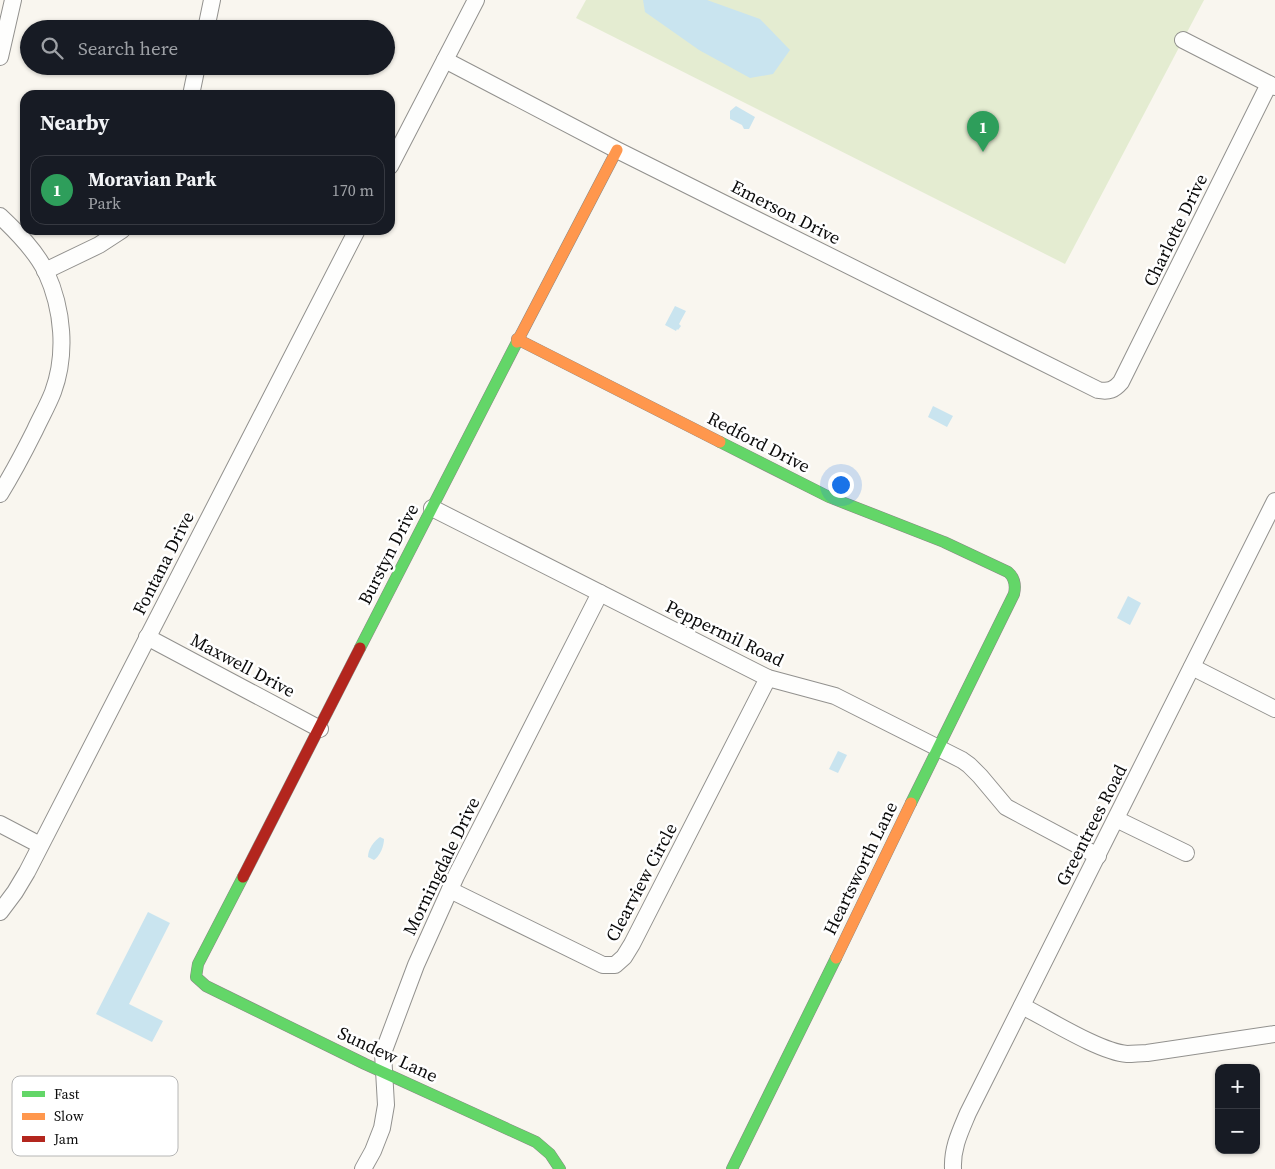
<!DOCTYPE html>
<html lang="en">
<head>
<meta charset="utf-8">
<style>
  :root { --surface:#171b24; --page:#242831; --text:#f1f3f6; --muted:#9ea1a6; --line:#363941; --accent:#0b8043 }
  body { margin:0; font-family:"Source Serif 4",serif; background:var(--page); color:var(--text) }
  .controls { position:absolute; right:15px; bottom:15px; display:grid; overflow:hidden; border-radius:10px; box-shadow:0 1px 4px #0004 }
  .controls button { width:45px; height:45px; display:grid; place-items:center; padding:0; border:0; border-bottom:1px solid var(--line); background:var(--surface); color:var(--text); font:25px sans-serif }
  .you { position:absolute; left:840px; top:484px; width:18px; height:18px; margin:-12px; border:4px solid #fff; border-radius:50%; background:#1a73e8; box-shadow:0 0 0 8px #1a73e833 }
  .badge { display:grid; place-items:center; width:32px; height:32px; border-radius:50%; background:var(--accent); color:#fff; font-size:16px; font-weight:700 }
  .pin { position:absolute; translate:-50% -41px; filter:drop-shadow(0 1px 2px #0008) }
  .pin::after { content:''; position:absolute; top:26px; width:18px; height:15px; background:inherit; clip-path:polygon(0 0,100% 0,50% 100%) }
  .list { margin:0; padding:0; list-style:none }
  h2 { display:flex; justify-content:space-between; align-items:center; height:65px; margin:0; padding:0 20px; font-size:21px }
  h2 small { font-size:16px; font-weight:400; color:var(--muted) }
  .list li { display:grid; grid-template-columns:32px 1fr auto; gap:15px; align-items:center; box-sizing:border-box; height:70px; margin:0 10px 10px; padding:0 10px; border:1px solid var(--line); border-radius:15px }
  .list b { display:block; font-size:19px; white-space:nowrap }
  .list p { margin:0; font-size:16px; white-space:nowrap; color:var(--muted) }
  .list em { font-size:16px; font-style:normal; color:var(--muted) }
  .icon { flex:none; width:28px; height:28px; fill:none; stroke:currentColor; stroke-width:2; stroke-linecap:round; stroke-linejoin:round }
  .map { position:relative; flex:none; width:1275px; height:1169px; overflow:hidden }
  .search { position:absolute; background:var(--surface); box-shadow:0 1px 4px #0004; left:20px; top:20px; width:375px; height:55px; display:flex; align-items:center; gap:12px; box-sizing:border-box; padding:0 18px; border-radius:28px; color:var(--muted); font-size:19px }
  .panel { position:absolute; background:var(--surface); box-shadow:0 1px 4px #0004; left:20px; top:90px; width:375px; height:145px; border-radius:15px }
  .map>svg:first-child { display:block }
  .green { fill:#e4ecd1 }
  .water { fill:#c9e4ef }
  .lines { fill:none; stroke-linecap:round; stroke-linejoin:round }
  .street-casing { stroke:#92918e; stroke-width:18 }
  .fast-casing { stroke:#898784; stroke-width:12 }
  .slow-casing { stroke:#898784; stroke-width:12 }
  .jam-casing { stroke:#898784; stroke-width:12 }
  .street { stroke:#fefefd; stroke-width:16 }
  .fast { stroke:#63d668; stroke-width:11 }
  .slow { stroke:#ff974d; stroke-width:11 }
  .jam { stroke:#b3261e; stroke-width:11 }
  .labels { text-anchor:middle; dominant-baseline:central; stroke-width:5; stroke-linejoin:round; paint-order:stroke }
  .street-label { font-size:18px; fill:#0b0b0b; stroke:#fff }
  .key { fill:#fff; stroke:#b6b6b6; stroke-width:1 }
  .key-label { font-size:14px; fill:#0b0b0b }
</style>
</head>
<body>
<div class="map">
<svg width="1275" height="1169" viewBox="0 0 1275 1169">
  <rect width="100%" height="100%" fill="#f9f6ef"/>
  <polygon class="green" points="586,0 1204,0 1065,264 576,18"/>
  <g class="water">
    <polygon points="643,0 707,0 760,19 790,50 773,74 750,78 699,50 645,12"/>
    <polygon points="736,106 755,117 749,129 744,129 742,125 730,119 730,111"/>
    <polygon points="675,306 686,311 679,324 681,326 678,330 677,329 676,331 665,325"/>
    <polygon points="933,406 953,416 947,427 928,417"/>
    <polygon points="1128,596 1141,603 1130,625 1117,618"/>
    <polygon points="838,751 847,755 838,773 829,769"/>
    <path d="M380 837 384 839C384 846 380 856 374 860L368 857C368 849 374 841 380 837Z"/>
    <polygon points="148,912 170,923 129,1004 163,1021 152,1042 96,1014"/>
  </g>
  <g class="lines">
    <g class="street-casing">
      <g id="street">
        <polyline points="206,29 212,0"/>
        <polyline points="1183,40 1275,87"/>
        <polyline points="0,57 13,0"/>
        <path d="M445 60 617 150 1098 390C1109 392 1114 390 1121 382L1269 84"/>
        <polyline points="191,95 197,66"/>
        <polyline points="390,166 476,0"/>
        <path d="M0 216C17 232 36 251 46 272 63 309 67 354 53 392 48 405 41 417 35 430 24 452 13 473 0 494"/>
        <polyline points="45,271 99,245 122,230"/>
        <polyline points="432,508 768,678 835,696 962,760 969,765 980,776 1006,807 1098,856"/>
        <polyline points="147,637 320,729"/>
        <polyline points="1192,667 1275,709"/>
        <polyline points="1116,819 1186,853"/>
        <polyline points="0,824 40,845"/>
        <polyline points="450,890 603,965 615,965 624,957 632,944 768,678"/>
        <polyline points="0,912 15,892 27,872 357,230"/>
        <path d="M1022 1006C1048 1019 1100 1052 1127 1054 1134 1054 1140 1053 1147 1053L1275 1034"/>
        <polyline points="363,1169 373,1151 382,1128 386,1105 383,1053 416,965 456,876 600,593"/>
        <path d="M953 1169C952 1148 960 1132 968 1113L1275 501"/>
      </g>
    </g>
    <g class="fast-casing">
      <g id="fast">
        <path d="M720 442 829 497 944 542 1008 572C1015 578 1016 585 1014 594L911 803"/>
        <polyline points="360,648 517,342"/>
        <polyline points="243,877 198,964 196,977 206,986 365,1064 536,1142 550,1154 560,1169"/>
        <polyline points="732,1169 836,958"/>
      </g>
    </g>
    <g class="slow-casing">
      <g id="slow">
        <polyline points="517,339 720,442"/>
        <polyline points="517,342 617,150"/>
        <polyline points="836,958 911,803"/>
      </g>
    </g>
    <g class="jam-casing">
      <polyline id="jam" points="243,877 360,648"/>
    </g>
    <use href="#street" class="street"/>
    <use href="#fast" class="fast"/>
    <use href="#slow" class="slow"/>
    <use href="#jam" class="jam"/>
  </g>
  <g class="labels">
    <g class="street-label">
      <text transform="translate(786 212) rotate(27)">Emerson Drive</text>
      <text transform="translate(1175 230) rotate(-64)">Charlotte Drive</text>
      <text transform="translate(759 442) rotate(27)">Redford Drive</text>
      <text transform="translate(388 554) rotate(-63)">Burstyn Drive</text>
      <text transform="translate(163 563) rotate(-63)">Fontana Drive</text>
      <text transform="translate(725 633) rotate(26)">Peppermil Road</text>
      <text transform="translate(243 665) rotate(28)">Maxwell Drive</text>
      <text transform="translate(1091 825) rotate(-63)">Greentrees Road</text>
      <text transform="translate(441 866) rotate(-64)">Morningdale Drive</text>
      <text transform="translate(860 868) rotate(-64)">Heartsworth Lane</text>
      <text transform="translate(641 882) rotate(-62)">Clearview Circle</text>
      <text transform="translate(388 1054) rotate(25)">Sundew Lane</text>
    </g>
  </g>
  <rect x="12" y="1076" width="166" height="80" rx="8" class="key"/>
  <rect x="22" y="1091" width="23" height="6" fill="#63d668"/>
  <rect x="22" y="1113" width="23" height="7" fill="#ff974d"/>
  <rect x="22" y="1136" width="23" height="6" fill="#b3261e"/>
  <g class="key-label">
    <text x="54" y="1099">Fast</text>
    <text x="54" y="1121">Slow</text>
    <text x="54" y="1144">Jam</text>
  </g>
</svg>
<div class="controls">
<button>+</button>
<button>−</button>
</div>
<div class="you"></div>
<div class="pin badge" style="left:983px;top:152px;background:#2e9e5b">1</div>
<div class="search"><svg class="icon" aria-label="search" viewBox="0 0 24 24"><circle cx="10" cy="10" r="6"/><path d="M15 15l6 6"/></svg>Search here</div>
<section class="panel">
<h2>Nearby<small></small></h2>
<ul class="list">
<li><span class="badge" style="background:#2e9e5b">1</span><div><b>Moravian Park</b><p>Park</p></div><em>170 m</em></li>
</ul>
</section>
</div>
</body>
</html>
